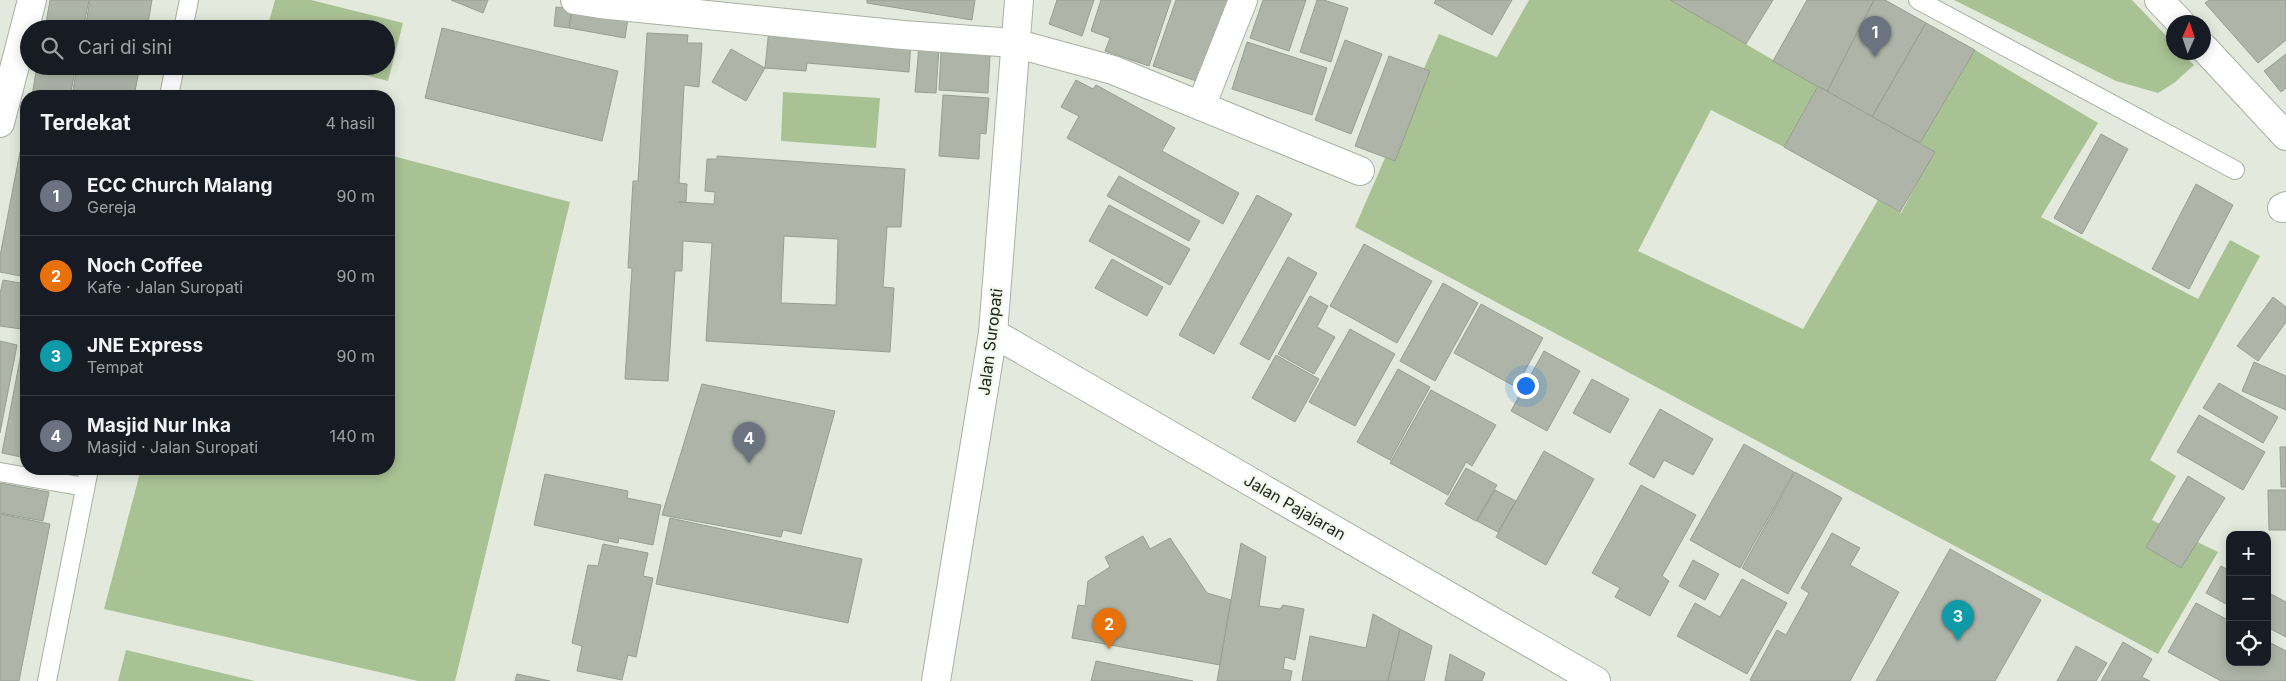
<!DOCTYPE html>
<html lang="id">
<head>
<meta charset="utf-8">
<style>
  :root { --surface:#171b24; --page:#242831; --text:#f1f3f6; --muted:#9ea1a6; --line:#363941; --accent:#be9ed4 }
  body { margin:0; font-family:Inter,sans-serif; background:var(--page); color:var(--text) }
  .controls { position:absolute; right:15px; bottom:15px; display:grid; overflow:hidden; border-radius:10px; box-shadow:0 2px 12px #0003 }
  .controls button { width:45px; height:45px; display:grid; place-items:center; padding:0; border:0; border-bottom:1px solid var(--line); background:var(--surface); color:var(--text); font:25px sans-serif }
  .compass { position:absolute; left:2166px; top:15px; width:45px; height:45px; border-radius:50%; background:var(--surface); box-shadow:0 2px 12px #0003; rotate:3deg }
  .you { position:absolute; left:1525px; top:385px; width:18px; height:18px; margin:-12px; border:4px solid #fff; border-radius:50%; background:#1a73e8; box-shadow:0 0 0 8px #1a73e833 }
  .badge { display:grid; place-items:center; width:32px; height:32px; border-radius:50%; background:var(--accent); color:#fff; font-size:16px; font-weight:700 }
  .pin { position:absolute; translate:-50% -41px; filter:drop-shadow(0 1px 2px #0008) }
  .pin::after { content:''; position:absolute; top:26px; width:18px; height:15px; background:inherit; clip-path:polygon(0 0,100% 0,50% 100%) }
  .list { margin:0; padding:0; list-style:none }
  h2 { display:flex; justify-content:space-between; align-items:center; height:65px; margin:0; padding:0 20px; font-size:21px }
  h2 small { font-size:16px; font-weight:400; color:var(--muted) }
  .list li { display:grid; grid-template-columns:32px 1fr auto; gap:15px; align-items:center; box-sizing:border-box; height:80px; padding:0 20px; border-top:1px solid var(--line) }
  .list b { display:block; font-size:19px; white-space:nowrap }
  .list p { margin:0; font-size:16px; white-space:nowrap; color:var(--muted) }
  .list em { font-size:16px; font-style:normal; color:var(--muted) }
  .icon { flex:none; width:28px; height:28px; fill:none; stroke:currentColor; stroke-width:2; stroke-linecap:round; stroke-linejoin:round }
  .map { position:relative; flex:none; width:2286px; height:681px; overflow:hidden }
  .search { position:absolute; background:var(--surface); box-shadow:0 2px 12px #0003; left:20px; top:20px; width:375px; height:55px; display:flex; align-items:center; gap:12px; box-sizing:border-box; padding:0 18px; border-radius:28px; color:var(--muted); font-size:19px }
  .panel { position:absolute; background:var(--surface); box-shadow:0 2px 12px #0003; left:20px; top:90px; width:375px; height:385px; border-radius:20px }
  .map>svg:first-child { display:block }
  .green { fill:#a9c294 }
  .building { fill:#aeb5a8; stroke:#979e92; fill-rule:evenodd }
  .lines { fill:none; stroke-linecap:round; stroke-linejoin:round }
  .lane-casing { stroke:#a9b0a3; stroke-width:20 }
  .street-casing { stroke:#a9b0a3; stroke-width:30 }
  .secondary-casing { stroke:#a9b0a3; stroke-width:30 }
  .lane { stroke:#fff; stroke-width:18 }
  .street { stroke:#fff; stroke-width:28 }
  .secondary { stroke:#fff; stroke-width:28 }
  .labels { text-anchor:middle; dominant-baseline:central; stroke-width:4; stroke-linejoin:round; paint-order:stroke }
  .street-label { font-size:16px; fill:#232620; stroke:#f0f8ea }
</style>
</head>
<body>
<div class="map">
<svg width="2286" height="681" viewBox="0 0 2286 681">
  <rect width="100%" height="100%" fill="#e3eadd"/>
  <g class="green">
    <polygon points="275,0 311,0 403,23 388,81 330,66 386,66 386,29 267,29"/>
    <polygon points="1529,0 1670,0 1818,86 1784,147 1711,110 1638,251 1803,329 1878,200 1901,213 1934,152 1920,143 1975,50 2098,123 2041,217 2198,299 2230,240 2260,256 2150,460 2176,476 2152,520 2218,552 2158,654 1355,227 1439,34 1497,57"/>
    <polygon points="1954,0 2132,0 2173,43 2174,52 2182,53 2194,65 2174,83 2158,93 2116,81"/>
    <polygon points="783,92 880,98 876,148 781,141"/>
    <polygon points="389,155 570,202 455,681 418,681 104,609 141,469 389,469"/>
    <polygon points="126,650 255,681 118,681"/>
  </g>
  <g class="building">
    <polygon points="50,0 89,0 83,29 45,29"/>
    <polygon points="90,0 152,0 147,29 85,29"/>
    <polygon points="451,0 488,0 483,13"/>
    <polygon points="867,0 975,0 972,20 867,3"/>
    <polygon points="1057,0 1094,0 1082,36 1049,24"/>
    <polygon points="1101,0 1171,0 1149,66 1105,51 1110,38 1091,31"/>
    <polygon points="1176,0 1228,0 1199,82 1153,66"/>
    <polygon points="1263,0 1306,0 1289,51 1250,38"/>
    <polygon points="1317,0 1324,0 1348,8 1331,62 1300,52"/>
    <polygon points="1436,0 1512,0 1492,35 1434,3"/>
    <polygon points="1670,0 1773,0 1746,44"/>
    <polygon points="1807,0 1874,0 1827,92 1773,61"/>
    <polygon points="1874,0 1885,0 1926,23 1872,117 1827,92"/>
    <polygon points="2209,0 2286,0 2286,40 2258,63 2205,3"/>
    <polygon points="556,7 572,9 569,28 554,26"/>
    <polygon points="572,9 628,18 625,38 569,28"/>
    <polygon points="1926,23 1975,50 1920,143 1872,117"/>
    <polygon points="442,28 618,71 602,141 425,98"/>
    <polygon points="769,29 911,40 909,72 807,63 806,71 765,68"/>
    <path d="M647 33 688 35 687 43H702L699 87 684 85 679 183 687 184 686 202H679L714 204 715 192 705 191 707 159H717V156L905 169 901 227H887L883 287 894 288 890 352 706 341 712 243 683 241 682 271H675L668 381 625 379 632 268H628L633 181H638ZM784 236 838 239 836 305 781 303Z"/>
    <polygon points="1345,40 1382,54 1351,134 1315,120"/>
    <polygon points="1247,42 1327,68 1312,115 1232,89"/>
    <polygon points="919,46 939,48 936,93 915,92"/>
    <polygon points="731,49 765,68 746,101 712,82"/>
    <polygon points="941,52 990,55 988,93 939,90"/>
    <polygon points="2286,54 2286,88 2281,92 2264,71"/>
    <polygon points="1389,56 1430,71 1395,161 1355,146"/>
    <polygon points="37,66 76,66 70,96 32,96"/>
    <polygon points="77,66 140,66 134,96 72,96"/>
    <polygon points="1076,80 1093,89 1096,85 1175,128 1162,151 1239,193 1223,224 1067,138 1079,116 1061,107"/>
    <polygon points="1818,86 1935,152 1900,212 1784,147"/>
    <polygon points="943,95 989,98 986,134 980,133 979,159 939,156"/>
    <polygon points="26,124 26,149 22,148"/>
    <polygon points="2101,134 2128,149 2082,234 2054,218"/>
    <polygon points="20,152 26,153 26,277 0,272 0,256"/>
    <polygon points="1119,176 1200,221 1189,241 1107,196"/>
    <polygon points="2196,184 2233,205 2189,289 2152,269"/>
    <polygon points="1257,195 1292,214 1214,354 1179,335"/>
    <polygon points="1109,205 1190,249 1170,285 1089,241"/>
    <polygon points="1364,244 1432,281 1397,343 1330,306"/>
    <polygon points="1288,257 1317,273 1269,360 1240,344"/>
    <polygon points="1112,259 1163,287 1147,316 1095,288"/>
    <polygon points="3,280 26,284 26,304 21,329 0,326 0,294"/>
    <polygon points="1443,283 1478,303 1435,381 1400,361"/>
    <polygon points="1310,296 1328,306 1317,327 1335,337 1314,374 1278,354"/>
    <polygon points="2273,297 2286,307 2286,322 2258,361 2237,346"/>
    <polygon points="1481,304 1543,338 1516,387 1454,353"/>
    <polygon points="26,328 26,458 2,453"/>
    <polygon points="1350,329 1395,354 1355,426 1309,402"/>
    <polygon points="0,341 17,345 0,433"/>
    <polygon points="1544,351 1580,371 1547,431 1511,411"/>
    <polygon points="1276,355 1319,379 1295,422 1252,398"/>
    <polygon points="2254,362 2286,376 2286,410 2242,391"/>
    <polygon points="1398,369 1430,387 1390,460 1357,442"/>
    <polygon points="1592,379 1629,399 1610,433 1573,413"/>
    <polygon points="2219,383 2278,417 2263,443 2203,408"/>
    <polygon points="702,384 835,411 801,534 783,530 781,537 662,515"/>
    <polygon points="1431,390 1496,425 1472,466 1466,462 1448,495 1390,463"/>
    <polygon points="1660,409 1713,439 1693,475 1664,460 1654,478 1629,464"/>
    <polygon points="2199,415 2265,452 2243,490 2177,452"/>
    <polygon points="1744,444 1794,472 1740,568 1690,540"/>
    <polygon points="2280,447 2286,447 2286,487 2281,487"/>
    <polygon points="1544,451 1594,479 1546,565 1496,537"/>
    <polygon points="1466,468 1497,485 1476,521 1445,504"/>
    <polygon points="1795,472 1842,498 1788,594 1742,568"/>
    <polygon points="545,474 628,491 627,498 661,505 653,545 619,538 618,543 534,525"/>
    <polygon points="2188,476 2225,498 2181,568 2146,547"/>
    <polygon points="0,483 49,492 43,521 0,513"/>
    <polygon points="1641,485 1696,515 1662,576 1669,581 1650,616 1615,597 1620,588 1592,573"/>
    <polygon points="1495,490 1516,501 1498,532 1477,521"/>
    <polygon points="2268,490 2286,490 2286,530 2269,530"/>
    <polygon points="0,514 50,524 19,681 0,681"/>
    <polygon points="670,518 862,559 848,623 656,584"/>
    <polygon points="1832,533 1860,548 1850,565 1899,592 1850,681 1752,681 1750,680 1777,630 1786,635 1809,593 1801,588"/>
    <polygon points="1143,536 1150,549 1170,538 1207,593 1231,600 1220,665 1072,638 1078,605 1085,606 1088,581 1110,567 1105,557"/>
    <polygon points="1241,543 1266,557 1259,606 1280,609 1283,605 1304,609 1295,660 1285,657 1283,669 1292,671 1290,681 1217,681"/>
    <polygon points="603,544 648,553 643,576 653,578 636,657 628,655 622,680 577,671 582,646 572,643 588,565 598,566"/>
    <polygon points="1950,549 2041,600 1995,681 1876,681"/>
    <polygon points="1693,560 1719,574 1705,600 1679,586"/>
    <polygon points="2221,566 2230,571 2230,606 2206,593"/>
    <polygon points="1742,579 1787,603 1747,674 1677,636 1695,603 1720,617"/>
    <polygon points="2267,592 2286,602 2286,637 2267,627"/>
    <polygon points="2196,603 2230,621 2230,662 2267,662 2267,641 2286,651 2286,681 2221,681 2168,652"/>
    <polygon points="1373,614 1400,629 1388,681 1302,681 1310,636 1366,648"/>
    <polygon points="1400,629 1432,646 1424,681 1388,681"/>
    <polygon points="2123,642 2152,659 2142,677 2150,681 2101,681"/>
    <polygon points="2076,646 2107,663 2096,681 2057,681"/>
    <polygon points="1450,654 1485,673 1482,681 1445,681"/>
    <polygon points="1096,661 1193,681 1091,681"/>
    <polygon points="517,674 550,681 515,681"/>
  </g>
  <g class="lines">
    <g class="lane-casing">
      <g id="lane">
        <polyline points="1918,0 2235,170"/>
        <polyline points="183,29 189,0"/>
        <polyline points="169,96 175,66"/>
        <polyline points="0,472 85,487"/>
        <polyline points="47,681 89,469"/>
      </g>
    </g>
    <g class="street-casing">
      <g id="street">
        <polyline points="575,0 600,4 903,35 1014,43 1113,70 1360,171"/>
        <polyline points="2159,0 2180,22"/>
        <polyline points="2204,48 2286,136"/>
        <polyline points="1201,106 1243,0"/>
        <polyline points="2282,208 2286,206"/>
      </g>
    </g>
    <g class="secondary-casing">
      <g id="secondary">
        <polyline points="0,123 32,0"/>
        <polyline points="993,333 1596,681"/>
        <polyline points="936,681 993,333 1019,0"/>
      </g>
    </g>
    <use href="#lane" class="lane"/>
    <use href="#street" class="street"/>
    <use href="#secondary" class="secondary"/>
  </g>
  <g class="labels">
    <g class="street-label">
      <text transform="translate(990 342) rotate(-83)">Jalan Suropati</text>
      <text transform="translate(1295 507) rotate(30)">Jalan Pajajaran</text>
    </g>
  </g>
</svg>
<div class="controls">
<button>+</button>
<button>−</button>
<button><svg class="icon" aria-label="locate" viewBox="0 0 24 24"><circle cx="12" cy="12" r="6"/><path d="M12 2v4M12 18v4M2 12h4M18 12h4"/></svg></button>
</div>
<svg class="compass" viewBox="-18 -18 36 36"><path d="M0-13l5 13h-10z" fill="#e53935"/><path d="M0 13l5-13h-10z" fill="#9ea1a6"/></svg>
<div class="you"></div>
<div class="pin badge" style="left:1875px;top:57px;background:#6b7280">1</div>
<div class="pin badge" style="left:1109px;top:649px;background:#e8710a">2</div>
<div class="pin badge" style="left:1958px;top:641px;background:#0f9aa8">3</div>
<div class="pin badge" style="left:749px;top:463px;background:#6b7280">4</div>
<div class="search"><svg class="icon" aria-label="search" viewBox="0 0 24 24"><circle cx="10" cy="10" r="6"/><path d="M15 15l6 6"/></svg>Cari di sini</div>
<section class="panel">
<h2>Terdekat<small>4 hasil</small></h2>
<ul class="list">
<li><span class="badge" style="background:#6b7280">1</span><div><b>ECC Church Malang</b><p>Gereja</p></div><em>90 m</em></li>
<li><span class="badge" style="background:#e8710a">2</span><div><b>Noch Coffee</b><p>Kafe · Jalan Suropati</p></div><em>90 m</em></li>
<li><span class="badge" style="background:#0f9aa8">3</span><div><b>JNE Express</b><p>Tempat</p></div><em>90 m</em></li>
<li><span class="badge" style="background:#6b7280">4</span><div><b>Masjid Nur Inka</b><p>Masjid · Jalan Suropati</p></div><em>140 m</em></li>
</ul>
</section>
</div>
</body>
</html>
